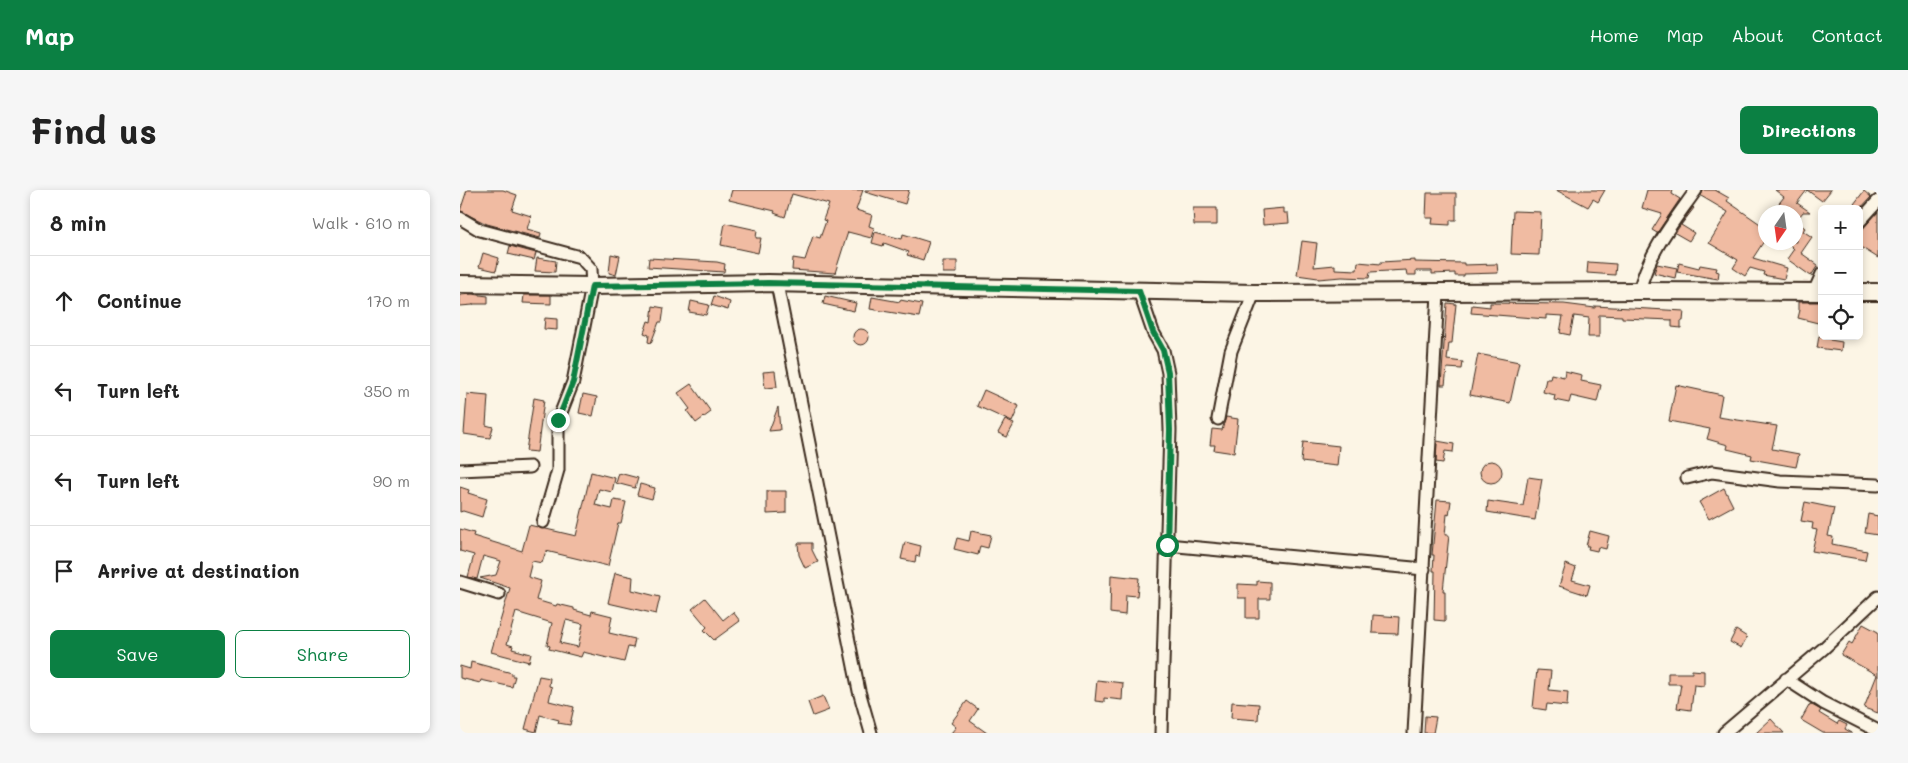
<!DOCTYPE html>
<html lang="en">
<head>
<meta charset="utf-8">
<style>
  :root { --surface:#fff; --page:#f6f6f6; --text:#222; --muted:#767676; --line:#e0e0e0; --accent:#0b8043 }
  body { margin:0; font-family:Mali,sans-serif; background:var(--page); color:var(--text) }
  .controls { position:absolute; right:15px; top:15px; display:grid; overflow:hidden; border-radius:8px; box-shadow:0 2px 8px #0003 }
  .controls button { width:45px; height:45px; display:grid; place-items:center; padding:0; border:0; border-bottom:1px solid var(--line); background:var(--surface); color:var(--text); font:25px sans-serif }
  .compass { position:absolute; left:1298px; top:15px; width:45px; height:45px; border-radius:50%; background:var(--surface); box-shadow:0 2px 8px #0003; rotate:193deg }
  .stop { position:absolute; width:15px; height:15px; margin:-11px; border:4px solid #0b8043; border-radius:50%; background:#fff }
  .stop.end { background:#0b8043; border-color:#fff; box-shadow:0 1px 5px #0008 }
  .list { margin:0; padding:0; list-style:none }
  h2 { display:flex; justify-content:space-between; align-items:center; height:65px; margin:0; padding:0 20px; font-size:21px }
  h2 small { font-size:16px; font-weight:400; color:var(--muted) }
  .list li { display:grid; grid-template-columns:32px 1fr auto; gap:15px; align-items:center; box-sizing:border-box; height:90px; padding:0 20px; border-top:1px solid var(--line) }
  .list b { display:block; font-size:19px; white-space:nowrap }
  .list em { font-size:16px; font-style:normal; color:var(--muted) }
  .actions { display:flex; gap:10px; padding:15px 20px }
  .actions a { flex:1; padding:11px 0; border:1px solid var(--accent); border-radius:8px; text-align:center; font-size:18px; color:var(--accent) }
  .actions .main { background:var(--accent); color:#fff }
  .icon { flex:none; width:28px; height:28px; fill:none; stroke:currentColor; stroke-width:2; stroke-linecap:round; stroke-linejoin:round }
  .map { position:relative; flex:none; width:1418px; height:543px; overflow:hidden; border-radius:8px }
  header { display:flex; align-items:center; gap:30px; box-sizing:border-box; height:70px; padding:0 25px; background:var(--accent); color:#fff }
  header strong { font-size:24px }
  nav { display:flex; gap:28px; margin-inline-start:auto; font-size:18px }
  .intro { display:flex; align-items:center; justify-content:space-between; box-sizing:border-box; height:120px; padding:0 30px }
  h1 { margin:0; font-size:35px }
  .button { padding:12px 22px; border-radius:8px; background:var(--accent); color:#fff; font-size:18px; font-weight:700 }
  main { display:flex; gap:30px; padding:0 30px }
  aside { flex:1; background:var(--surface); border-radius:8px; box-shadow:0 2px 8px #0003 }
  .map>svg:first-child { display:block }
  .building { fill:#f0bba2; stroke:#3b2a1e; fill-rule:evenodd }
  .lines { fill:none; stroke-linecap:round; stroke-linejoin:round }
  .street-casing { stroke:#3b2a1e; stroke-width:15 }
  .secondary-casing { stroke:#3b2a1e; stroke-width:20 }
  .street { stroke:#fcf5e5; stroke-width:11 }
  .secondary { stroke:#fcf5e5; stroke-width:16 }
  .route { stroke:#0b8043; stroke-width:6 }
</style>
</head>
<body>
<header>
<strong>Map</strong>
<nav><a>Home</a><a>Map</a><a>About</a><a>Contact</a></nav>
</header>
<div class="intro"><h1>Find us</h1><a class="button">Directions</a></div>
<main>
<aside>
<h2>8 min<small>Walk · 610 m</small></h2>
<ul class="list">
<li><svg class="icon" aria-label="ahead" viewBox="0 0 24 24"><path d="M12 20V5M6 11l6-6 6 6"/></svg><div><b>Continue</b></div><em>170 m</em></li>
<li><svg class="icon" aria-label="left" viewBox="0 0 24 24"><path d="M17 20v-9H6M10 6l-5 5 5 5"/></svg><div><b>Turn left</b></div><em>350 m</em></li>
<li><svg class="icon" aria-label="left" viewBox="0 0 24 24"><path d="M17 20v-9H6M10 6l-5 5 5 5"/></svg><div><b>Turn left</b></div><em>90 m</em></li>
<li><svg class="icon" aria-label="arrive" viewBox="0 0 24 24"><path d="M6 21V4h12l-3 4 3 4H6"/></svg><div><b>Arrive at destination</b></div></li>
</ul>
<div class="actions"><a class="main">Save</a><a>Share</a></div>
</aside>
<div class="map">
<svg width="1418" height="543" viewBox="0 0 1418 543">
  <rect width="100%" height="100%" fill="#fcf5e5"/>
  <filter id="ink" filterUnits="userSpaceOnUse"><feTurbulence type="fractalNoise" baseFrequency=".02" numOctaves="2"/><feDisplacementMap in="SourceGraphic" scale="10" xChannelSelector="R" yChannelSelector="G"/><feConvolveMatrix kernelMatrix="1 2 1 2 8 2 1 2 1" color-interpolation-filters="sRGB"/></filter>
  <g filter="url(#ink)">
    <path class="building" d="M7 0H43L57 5 52 20 71 26 67 39 81 43 80 48 27 34 0 21Z
      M272 0H403L396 20 412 25 409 36 414 38 411 48 388 42 375 83 332 80 333 68 345 70 353 46 360 48 366 31 363 30 369 14 332 4 325 27 314 23 315 21 269 10Z
      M405 0H449L445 14 405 2Z
      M1096 0H1145L1138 12 1133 9 1128 17Z
      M1187 0H1213L1212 4 1220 9 1197 43 1192 40 1202 24 1182 18Z
      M1243 0H1255L1269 8 1267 11 1306 38V48L1293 68 1327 78 1324 89 1303 85 1304 82 1290 78 1285 86 1273 78 1278 70 1249 53 1268 22 1241 6Z
      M1315 0H1371L1362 11 1347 0 1337 13 1350 22H1343L1336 31 1345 38 1343 41 1352 47 1341 63 1358 75 1351 86 1327 69 1334 59 1327 52H1336V22H1312L1324 7Z
      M1404 1 1411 7 1400 19 1394 14Z
      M967 3H996V30H990V35L972 34 973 28H966Z
      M1233 17 1234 18 1221 35 1234 43 1229 51 1215 43Z
      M733 18H757V35H734Z
      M824 18V23H828L829 33 803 35 802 20Z
      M1053 21 1081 22 1079 65 1051 64Z
      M1418 22V68L1399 56V43Z
      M265 33 297 40 296 48H301L298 63 261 55Z
      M415 42 442 49 443 44 469 52 463 70 447 65 449 62 424 53 423 56 412 53Z
      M842 51 857 53 854 77 875 75V79L897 80 898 72 921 74V72L955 70V72L1004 73V75L1037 74 1038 83 1004 84V86H995V83L972 84V81H956V85H947L946 80 910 82 909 88 882 87 858 89V88L837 85Z
      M50 56 76 63 74 70 48 64Z
      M23 63 39 68 36 81 19 77Z
      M151 64 160 66 156 85 149 83Z
      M77 68 96 71 95 82 75 81Z
      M189 68 257 72 265 74 264 82 188 77Z
      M483 71H497V83H483Z
      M1128 72 1156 74 1155 85 1127 83Z
      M1219 73 1239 78 1240 75 1257 78 1256 81 1259 82 1258 89 1217 82Z
      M1197 74 1217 78 1215 88 1194 83Z
      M12 104 28 106V114H13V115L0 116V105Z
      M64 105H91V114L63 113Z
      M254 106 270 112 268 120 251 115Z
      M365 106 396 113 394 121 363 114Z
      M412 107 440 112V110L462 114 459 127 410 119Z
      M231 111 249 115 246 125 229 122Z
      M1338 112H1362V134L1338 128 1340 120H1338Z
      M987 113 996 114 992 153H989L987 170 1003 172 1002 179 987 178 985 195H981Z
      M1030 113 1104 114 1135 118V116L1224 121 1223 131H1221V138L1212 137V130L1162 128V126L1139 125V147H1128L1129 128 1114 126 1110 145 1100 143 1103 126 1086 125V129L1011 123 1012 115 1030 117Z
      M193 116 204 118 202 132H199L191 153 188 152 189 145 184 143 188 131 191 132Z
      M85 128 97 129V140L84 139Z
      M393 147a8 8 0 1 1 16 0a8 8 0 1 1-16 0Z
      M1359 146H1371L1370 150 1382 152 1381 161 1357 158Z
      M1018 164 1059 172 1050 213 1010 205Z
      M315 181 317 197 305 198 303 182Z
      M1105 181 1122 185 1121 191 1141 195 1137 212 1111 206 1109 213 1094 210 1095 205 1083 202 1086 189H1090L1091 184 1104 187Z
      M231 194 251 222 236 233 227 221 230 219 218 203Z
      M1216 195 1262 205 1258 227 1317 236 1312 259 1339 264 1336 277 1291 269 1292 265 1267 259 1268 255 1247 249 1250 239 1209 231Z
      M524 200 559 216 552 232 517 216Z
      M7 204 28 206 26 235 33 237 30 248 4 244Z
      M123 204 137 207 133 226 119 223Z
      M74 208 84 210 77 262 66 261Z
      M318 217 320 240 309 241Z
      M766 227 778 229 774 263 754 260 755 255H750L752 239 762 240Z
      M545 230 554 234 547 247 538 243Z
      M977 251 994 254 993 262 985 261 983 273 976 272Z
      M843 252 879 256 877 276 841 272Z
      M1020 282a11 11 0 1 1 22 0a11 11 0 1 1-22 0Z
      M131 282 155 288 152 302 139 299 135 315 152 319 154 310 166 312 161 333H158L148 376 86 361 82 373 72 371 68 387 81 391 76 410 96 416 97 414 114 418V420L131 425 132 421 152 426 149 443 175 449 173 458 168 457 164 472 123 462 121 467 89 459 90 456 87 455 92 433 56 422 47 454 53 456 52 459 71 464 69 472 31 462 50 398 20 388 36 385 41 371 23 366 17 389 8 387 14 365 0 361V339L14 343 13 346 62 361 69 335 116 346ZM106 430 123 434 118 457 100 453Z
      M159 283 178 288 175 298 156 293Z
      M1068 287 1082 289 1075 330 1027 322 1028 311 1063 316Z
      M180 294 195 298 192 309 177 305Z
      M0 297 9 300 8 303 27 309 22 327 3 321 0 322Z
      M1264 298 1273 316 1249 329 1239 312Z
      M307 301H326V323L307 324Z
      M977 310 991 311 989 325 987 324 985 345H989L983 401H985V431L974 430 975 381H973L974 365H972Z
      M1345 312 1374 318 1368 346 1373 347 1372 354 1407 361 1405 370 1352 361 1357 340 1352 339 1353 333 1341 331Z
      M1408 324 1418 326V345L1405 343Z
      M511 341 531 345 528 358 520 356 518 365 494 359 497 348 509 351Z
      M1130 341 1149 346 1146 359 1138 357 1137 361 1128 359 1129 356H1126Z
      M445 352 461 356 459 367 456 366 455 372 441 369Z
      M338 353H352V360L358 372 345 378 339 365Z
      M1106 374 1116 378 1112 390 1130 395 1127 405 1099 396Z
      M155 383 173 387 172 400 200 407 196 424 148 413Z
      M651 385 679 388 677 406 666 405 665 425 650 423Z
      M797 391 810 392V409H799V428H786V408H778V394L797 395Z
      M245 408 263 430 273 422 280 431 254 450 244 440 247 437 232 419Z
      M913 425 939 427 938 444 912 443Z
      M1403 434 1418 442V523L1404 518 1417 485 1381 465 1389 452 1392 454Z
      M1276 440 1287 447 1281 458 1270 452Z
      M11 472 52 483V486H55L52 497 21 490 20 493 0 488V476L10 479Z
      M1077 480 1091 481 1089 500 1108 502 1107 516 1087 514 1086 520 1073 518Z
      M1232 480 1244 481V496L1234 495 1231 520 1217 518 1221 494H1208V483H1232Z
      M79 486 90 488 89 496 92 497 89 511 114 517 110 535 98 533 99 530 80 525 76 542 65 539Z
      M637 490 663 493 662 510 644 508V512L635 511Z
      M363 506 369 520 353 526 348 512Z
      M507 511 518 519 510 531 527 543H491L496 537 491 533Z
      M772 512 799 514 798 530 771 528Z
      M1350 514 1361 520 1359 523 1377 534 1379 531 1387 535 1385 539 1392 543H1363L1341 530Z
      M965 526 976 527 973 543H964Z
      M1311 529 1324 543H1296Z"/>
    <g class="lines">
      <defs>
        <path id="street" d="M0 28 20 40 120 67 131 79 132 96 113 192 98 230V280L83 332
          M1399 32 1418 11
          M317 94 399 501 411 543
          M679 101 693 142 703 160 708 183 710 240 701 543
          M1179 101C1190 60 1212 34 1236 0
          M1354 102 1362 84
          M758 229 771 161 794 103
          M0 280 70 277
          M1227 288 1252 282 1320 291 1418 295
          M707 355 964 379
          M0 392 39 404
          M1326 489 1363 513 1418 541
          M954 543 978 103
          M1264 543 1364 458 1418 407"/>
        <path id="secondary" d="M0 94 132 96 308 93 794 103 1179 101 1362 102
          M1399 102H1418"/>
      </defs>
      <use href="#street" class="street-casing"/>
      <use href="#secondary" class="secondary-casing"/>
      <use href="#street" class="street"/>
      <use href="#secondary" class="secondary"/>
    </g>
  </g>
  <g class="lines" filter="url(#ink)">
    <path class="route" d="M98 230 113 192 132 96 308 93 679 101 693 142 703 160 708 182 710 240 707 355"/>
  </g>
</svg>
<div class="controls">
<button>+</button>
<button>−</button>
<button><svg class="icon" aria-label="locate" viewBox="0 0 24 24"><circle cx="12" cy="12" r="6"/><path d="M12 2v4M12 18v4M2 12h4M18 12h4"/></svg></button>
</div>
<svg class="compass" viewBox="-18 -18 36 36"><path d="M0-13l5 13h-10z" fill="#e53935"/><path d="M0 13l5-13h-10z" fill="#767676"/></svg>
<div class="stop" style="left:707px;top:355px"></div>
<div class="stop end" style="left:98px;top:230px"></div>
</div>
</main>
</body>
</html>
